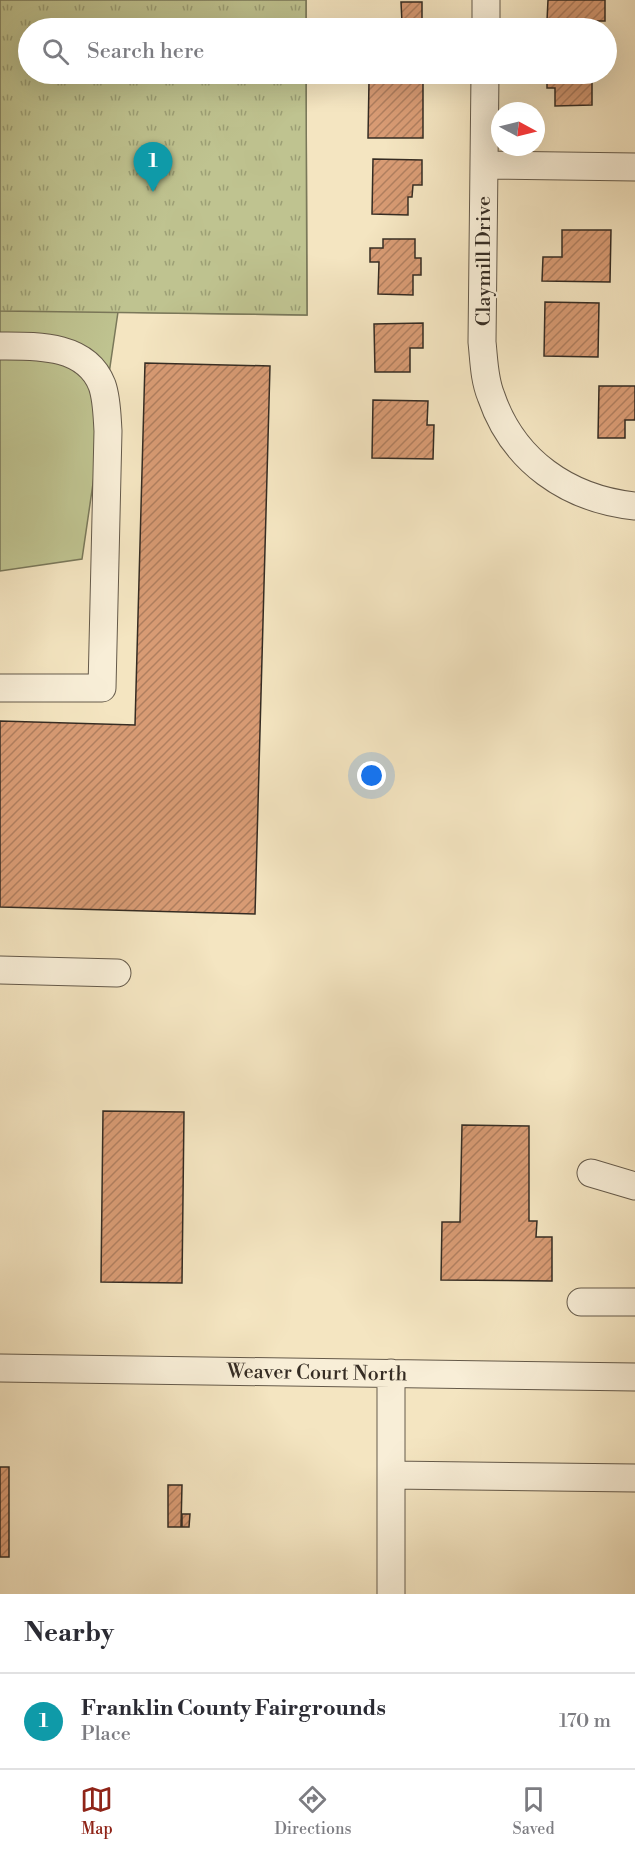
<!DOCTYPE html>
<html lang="en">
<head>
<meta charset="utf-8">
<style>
  :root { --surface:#fff; --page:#f2f2f3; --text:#2b2b33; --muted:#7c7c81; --line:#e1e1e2; --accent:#8f2418 }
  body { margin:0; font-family:"Libre Bodoni",serif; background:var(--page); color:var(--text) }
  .compass { position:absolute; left:491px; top:102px; width:54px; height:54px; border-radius:50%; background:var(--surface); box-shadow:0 6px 24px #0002; rotate:97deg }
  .you { position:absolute; left:372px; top:776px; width:21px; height:21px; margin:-15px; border:4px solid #fff; border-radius:50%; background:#1a73e8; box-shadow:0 0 0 9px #1a73e833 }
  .badge { display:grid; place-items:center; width:39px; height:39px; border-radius:50%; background:var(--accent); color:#fff; font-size:20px; font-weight:700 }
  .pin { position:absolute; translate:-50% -50px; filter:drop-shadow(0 2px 3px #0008) }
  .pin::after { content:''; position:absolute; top:32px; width:21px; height:18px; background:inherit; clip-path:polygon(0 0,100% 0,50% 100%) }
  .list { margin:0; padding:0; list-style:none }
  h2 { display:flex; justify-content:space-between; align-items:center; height:78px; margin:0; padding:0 24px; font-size:26px }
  h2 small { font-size:20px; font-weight:400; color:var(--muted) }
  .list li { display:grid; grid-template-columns:39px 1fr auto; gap:18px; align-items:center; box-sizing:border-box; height:96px; padding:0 24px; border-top:2px solid var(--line) }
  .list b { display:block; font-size:22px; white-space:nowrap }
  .list p { margin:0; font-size:20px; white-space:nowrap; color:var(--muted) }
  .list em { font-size:20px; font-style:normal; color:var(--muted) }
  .icon { flex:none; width:33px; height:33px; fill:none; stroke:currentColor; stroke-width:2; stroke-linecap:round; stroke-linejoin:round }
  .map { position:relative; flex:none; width:635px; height:1594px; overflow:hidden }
  .search { position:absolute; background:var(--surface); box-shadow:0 6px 24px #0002; left:18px; right:18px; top:18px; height:66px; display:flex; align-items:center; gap:15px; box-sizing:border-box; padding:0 21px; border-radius:33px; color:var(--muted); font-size:22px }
  .sheet { height:174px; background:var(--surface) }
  nav { display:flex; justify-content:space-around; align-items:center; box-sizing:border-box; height:84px; border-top:2px solid var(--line); background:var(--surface); font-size:16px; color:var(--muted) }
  nav a { display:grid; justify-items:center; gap:3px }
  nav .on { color:var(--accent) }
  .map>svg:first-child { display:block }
  .grass { fill:#bfc390; stroke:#7a785a; stroke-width:1.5 }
  .park { fill:url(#park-tufts); stroke:#7a785a; stroke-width:1.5 }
  .building { fill:url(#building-hatch); stroke:#352c23; stroke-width:1.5 }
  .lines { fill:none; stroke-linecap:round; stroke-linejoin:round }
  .minor-casing { stroke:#655a4a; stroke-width:29 }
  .minor { stroke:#f8eed7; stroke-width:27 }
  .labels { text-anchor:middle; stroke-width:4.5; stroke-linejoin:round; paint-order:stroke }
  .street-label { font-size:20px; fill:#352c23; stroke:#f8eed7 }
</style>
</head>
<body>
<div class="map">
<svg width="635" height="1594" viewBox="0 0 635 1594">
  <defs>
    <pattern id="park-tufts" width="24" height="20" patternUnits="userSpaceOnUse" patternTransform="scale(1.5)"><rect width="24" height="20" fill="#bfc390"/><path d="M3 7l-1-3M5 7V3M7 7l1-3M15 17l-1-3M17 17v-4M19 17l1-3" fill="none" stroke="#9c9f75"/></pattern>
    <pattern id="building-hatch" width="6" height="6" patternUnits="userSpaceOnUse" patternTransform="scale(1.5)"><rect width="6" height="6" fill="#d89b74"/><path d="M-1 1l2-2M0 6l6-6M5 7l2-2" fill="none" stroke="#b07f5f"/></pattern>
  </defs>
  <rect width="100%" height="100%" fill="#f4e5c1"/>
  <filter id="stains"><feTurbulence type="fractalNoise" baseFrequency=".00333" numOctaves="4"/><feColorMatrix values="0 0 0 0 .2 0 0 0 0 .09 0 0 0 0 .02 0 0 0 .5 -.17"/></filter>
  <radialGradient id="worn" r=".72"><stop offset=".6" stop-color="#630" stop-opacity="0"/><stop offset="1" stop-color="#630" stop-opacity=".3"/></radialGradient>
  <path class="grass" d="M0 0H306V28H28V74H306L307 315 118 312 82 559 0 571Z"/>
  <path class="park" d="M0 0H306V28H28V74H306L307 315 0 311Z"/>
  <path class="building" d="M548 0H605V21H547Z
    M401 2H422V28H387V23H402Z
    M547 74H592V105L555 106V88H547Z
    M369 81 423 82V138H368Z
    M373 159 422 160V185H413L412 197H408V215L372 214Z
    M562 230H611L610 282 542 281 543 257H562Z
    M383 239H415V258H421V275H413V295L378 294 379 262H370V248H383Z
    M545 302 599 303 598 357 544 356Z
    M423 323V348H410V372H375L374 324Z
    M145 363 270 366 255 914 0 907V721L135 725Z
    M599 386H635V420H625V438H598Z
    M373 400 428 401 427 425H434L433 459 372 458Z
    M103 1111 184 1112 182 1283 101 1282Z
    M462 1125 529 1126V1221H537L536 1237H552V1281L441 1280 442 1222H460Z
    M0 1467H9V1557H0Z
    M168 1485H182L181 1527H168Z
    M182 1514H190L189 1527H182Z"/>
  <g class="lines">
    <defs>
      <path id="minor" d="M486 28V0
        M485 74 482 342C484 360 484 379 491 396 513 461 568 499 635 506
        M484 165 635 167
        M0 346C36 346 86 344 102 385 107 399 107 416 108 431L102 688H0
        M0 970 117 973
        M591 1173 635 1186
        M581 1302H635
        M0 1368 635 1377
        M391 1475 635 1478
        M391 1594V1373"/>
    </defs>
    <use href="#minor" class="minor-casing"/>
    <use href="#minor" class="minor"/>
  </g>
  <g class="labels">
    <g class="street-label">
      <text transform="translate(483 261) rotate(-90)" y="7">Claymill Drive</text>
      <text transform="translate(317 1372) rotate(1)" y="7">Weaver Court North</text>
    </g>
  </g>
  <rect width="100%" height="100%" filter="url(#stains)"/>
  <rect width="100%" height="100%" fill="url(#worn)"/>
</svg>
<svg class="compass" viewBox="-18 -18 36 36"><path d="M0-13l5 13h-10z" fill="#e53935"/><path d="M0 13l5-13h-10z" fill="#7c7c81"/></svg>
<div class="you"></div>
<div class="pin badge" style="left:153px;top:192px;background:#0f9aa8">1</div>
<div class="search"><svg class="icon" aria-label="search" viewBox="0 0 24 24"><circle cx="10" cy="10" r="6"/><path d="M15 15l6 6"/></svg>Search here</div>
</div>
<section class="sheet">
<h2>Nearby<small></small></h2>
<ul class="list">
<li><span class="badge" style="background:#0f9aa8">1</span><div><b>Franklin County Fairgrounds</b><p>Place</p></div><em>170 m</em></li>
</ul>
</section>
<nav>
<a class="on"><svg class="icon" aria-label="map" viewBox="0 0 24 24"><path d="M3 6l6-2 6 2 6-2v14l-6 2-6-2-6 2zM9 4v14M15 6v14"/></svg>Map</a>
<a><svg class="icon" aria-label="directions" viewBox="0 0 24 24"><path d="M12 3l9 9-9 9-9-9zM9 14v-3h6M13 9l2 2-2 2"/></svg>Directions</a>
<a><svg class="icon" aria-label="saved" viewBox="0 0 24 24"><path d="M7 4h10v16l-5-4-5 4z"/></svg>Saved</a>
</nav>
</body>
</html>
